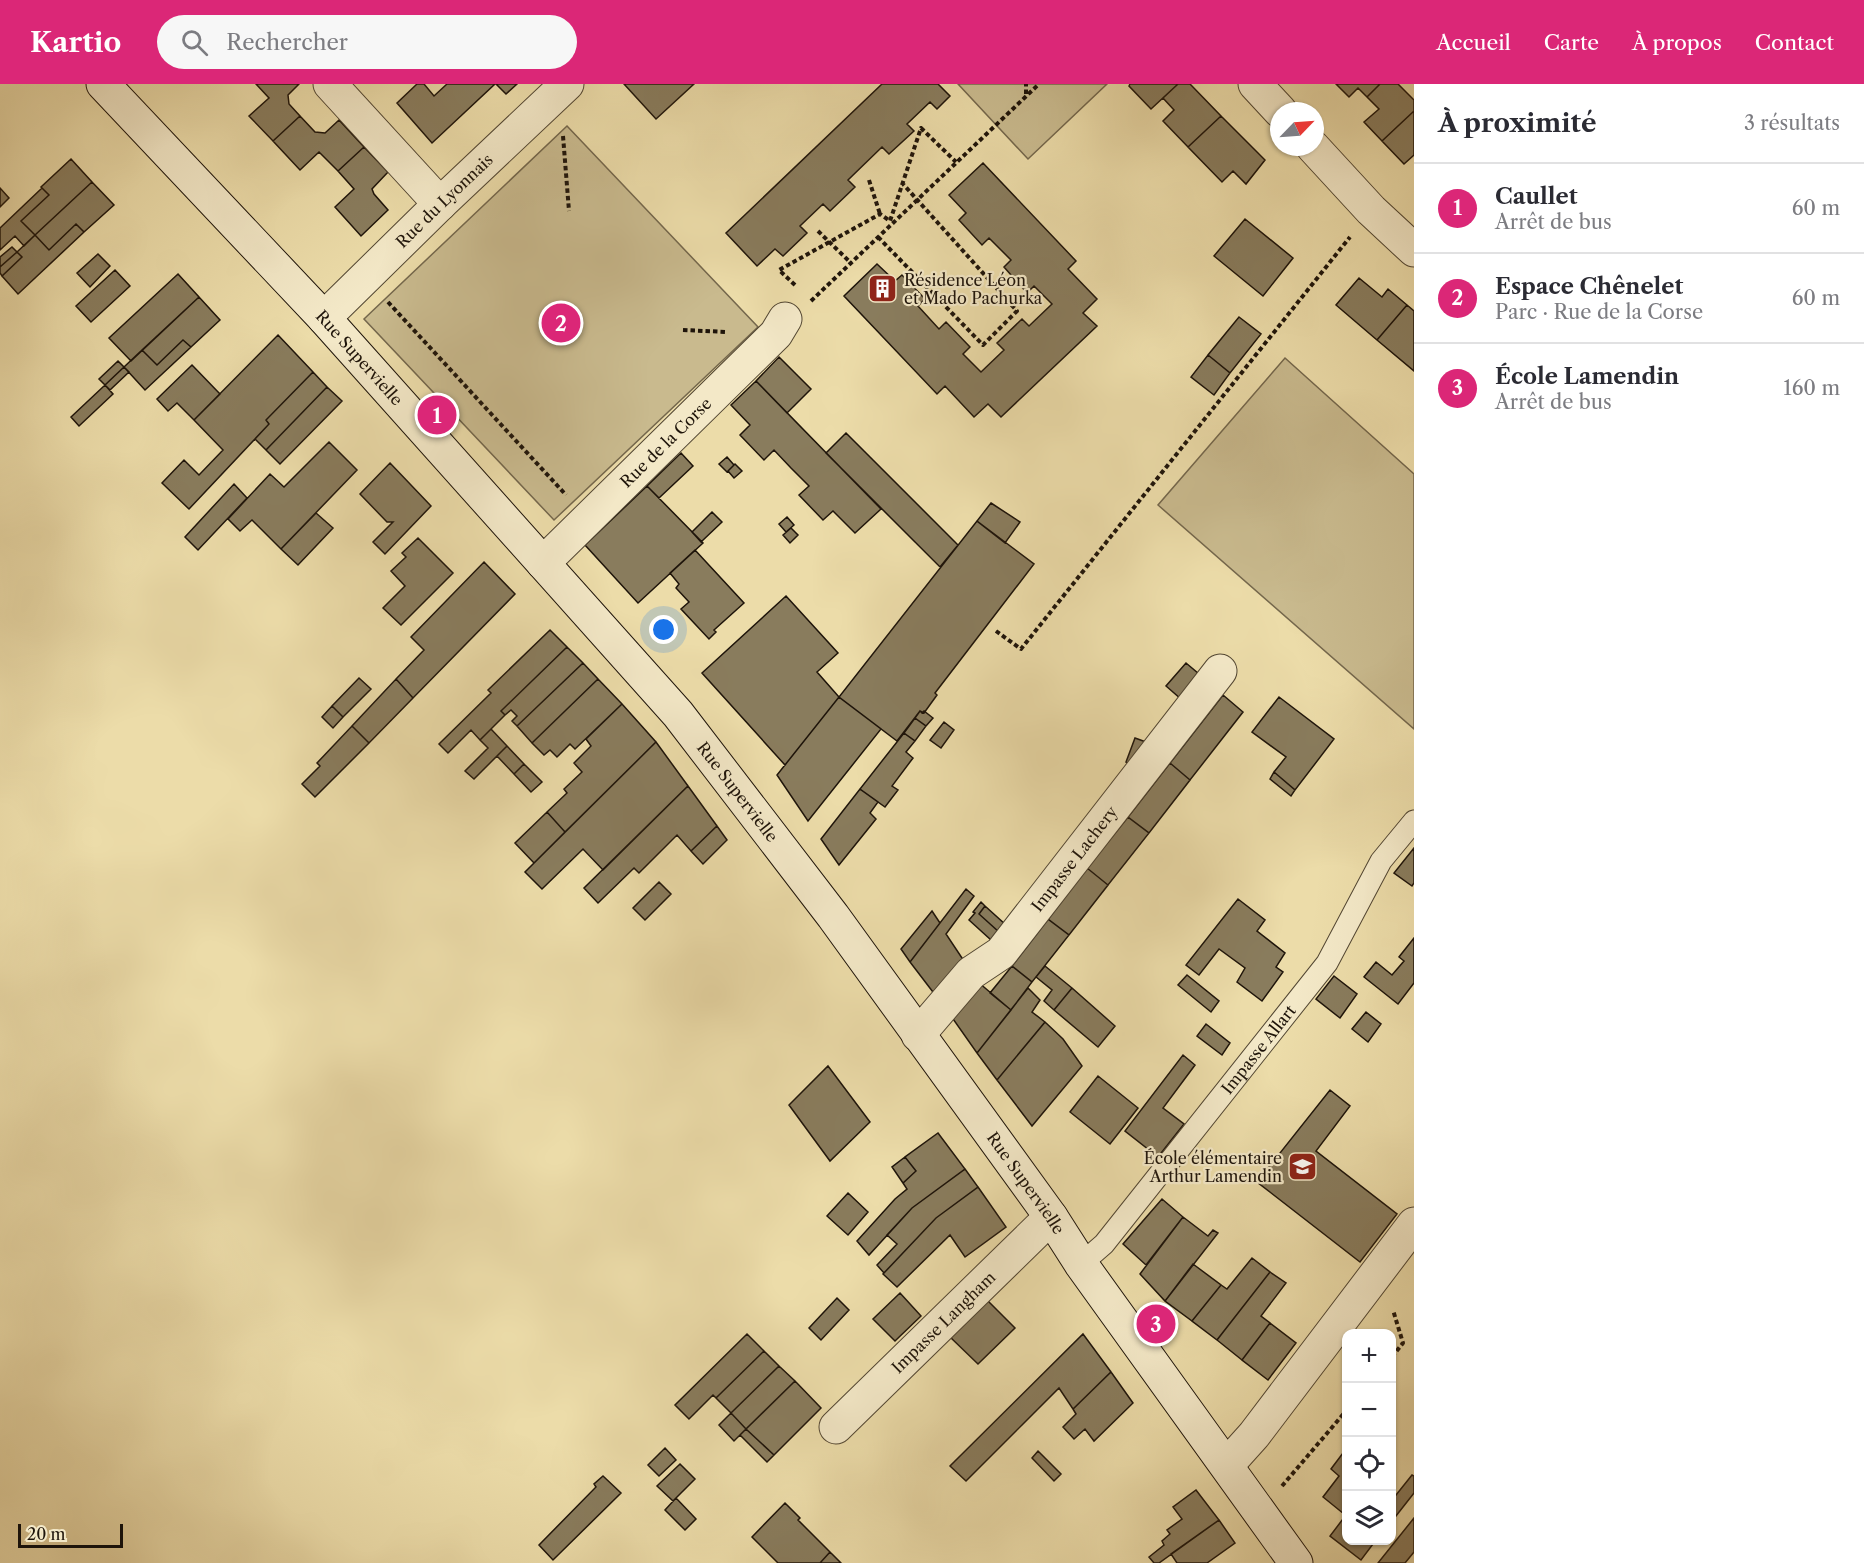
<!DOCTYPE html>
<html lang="fr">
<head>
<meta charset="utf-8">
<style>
  :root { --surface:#fff; --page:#f7f7f7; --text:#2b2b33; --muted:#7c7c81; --line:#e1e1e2; --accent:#db2777 }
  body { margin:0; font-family:"Libre Caslon Text",serif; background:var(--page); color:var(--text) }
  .controls { position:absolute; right:18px; bottom:18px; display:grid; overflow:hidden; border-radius:12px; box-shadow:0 2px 4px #0004 }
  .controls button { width:54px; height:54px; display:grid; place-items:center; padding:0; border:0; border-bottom:2px solid var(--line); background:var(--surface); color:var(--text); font:30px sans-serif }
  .compass { position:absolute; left:1270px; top:18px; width:54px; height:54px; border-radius:50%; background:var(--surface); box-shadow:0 2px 4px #0004; rotate:65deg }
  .scale { position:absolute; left:18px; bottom:15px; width:105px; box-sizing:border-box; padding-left:6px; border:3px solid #1e140a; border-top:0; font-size:16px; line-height:21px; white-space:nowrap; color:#1e140a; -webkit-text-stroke:4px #f3e8c7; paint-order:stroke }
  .you { position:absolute; left:664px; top:546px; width:21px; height:21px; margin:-15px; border:4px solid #fff; border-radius:50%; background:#1a73e8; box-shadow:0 0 0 9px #1a73e833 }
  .badge { display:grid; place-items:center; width:39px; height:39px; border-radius:50%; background:var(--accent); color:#fff; font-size:20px; font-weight:700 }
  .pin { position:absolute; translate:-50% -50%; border:3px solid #fff; box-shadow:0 2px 6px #0006 }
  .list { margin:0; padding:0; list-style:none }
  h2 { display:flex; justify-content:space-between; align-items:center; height:78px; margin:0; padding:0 24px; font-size:26px }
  h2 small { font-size:20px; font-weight:400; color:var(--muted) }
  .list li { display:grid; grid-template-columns:39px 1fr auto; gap:18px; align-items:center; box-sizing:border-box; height:90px; padding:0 24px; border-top:2px solid var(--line) }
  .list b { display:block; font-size:22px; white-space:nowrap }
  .list p { margin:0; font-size:20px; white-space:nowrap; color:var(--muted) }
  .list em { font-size:20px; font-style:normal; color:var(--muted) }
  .icon { flex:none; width:33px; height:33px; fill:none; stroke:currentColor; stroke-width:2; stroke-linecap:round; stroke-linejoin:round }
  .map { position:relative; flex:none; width:1414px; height:1479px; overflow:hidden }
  header { display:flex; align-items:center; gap:36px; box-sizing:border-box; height:84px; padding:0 30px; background:var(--accent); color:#fff }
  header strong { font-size:28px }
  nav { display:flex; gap:33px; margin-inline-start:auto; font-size:21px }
  .search { width:420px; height:54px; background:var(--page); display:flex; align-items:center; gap:15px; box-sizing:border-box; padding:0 21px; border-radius:33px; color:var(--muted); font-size:22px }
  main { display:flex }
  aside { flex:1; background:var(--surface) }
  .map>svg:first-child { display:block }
  .green { fill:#c9ba8e; stroke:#74674c; stroke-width:1.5 }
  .building { fill:#897c5d; stroke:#1e140a; stroke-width:1.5 }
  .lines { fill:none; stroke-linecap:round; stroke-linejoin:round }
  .service-casing { stroke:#524632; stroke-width:23 }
  .minor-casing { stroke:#524632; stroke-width:35 }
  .secondary-casing { stroke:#1e140a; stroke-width:35 }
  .path { stroke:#1e140a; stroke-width:4; stroke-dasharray:4.5 3; stroke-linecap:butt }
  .service { stroke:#f3e8c7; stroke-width:21 }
  .minor { stroke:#f3e8c7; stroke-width:33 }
  .secondary { stroke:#f3e8c7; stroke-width:33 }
  .labels { text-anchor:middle; stroke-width:4.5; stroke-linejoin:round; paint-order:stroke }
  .street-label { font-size:16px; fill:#1e140a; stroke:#f3e8c7 }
  .poi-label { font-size:16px; fill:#1e140a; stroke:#f3e8c7; text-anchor:start }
</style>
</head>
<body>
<header>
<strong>Kartio</strong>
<div class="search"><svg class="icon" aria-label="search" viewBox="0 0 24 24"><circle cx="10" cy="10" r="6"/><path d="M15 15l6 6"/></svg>Rechercher</div>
<nav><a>Accueil</a><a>Carte</a><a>À propos</a><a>Contact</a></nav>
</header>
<main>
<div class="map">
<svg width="1414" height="1479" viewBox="0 0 1414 1479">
  <rect width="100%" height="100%" fill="#ecdca9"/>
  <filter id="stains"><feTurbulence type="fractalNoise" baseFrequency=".00333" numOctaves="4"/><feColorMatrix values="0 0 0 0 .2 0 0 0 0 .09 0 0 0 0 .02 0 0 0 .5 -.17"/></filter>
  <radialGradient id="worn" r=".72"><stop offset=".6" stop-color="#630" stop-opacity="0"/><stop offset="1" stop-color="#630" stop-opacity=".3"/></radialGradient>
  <path class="green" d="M958 0H1107L1028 75Z
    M567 42 758 243 554 436 364 235Z
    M1285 274 1414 390V645L1158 421Z"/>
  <path class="building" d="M256 0H299L288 11 289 20 300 32 273 57 249 32 269 14Z
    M417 0H424L434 12 447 0H495L432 59 397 19Z
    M496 0H517L506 10Z
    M624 0H694L656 35Z
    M882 0H938L950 12 937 25 930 18 907 40 914 47 889 70 882 63 848 96 855 103 830 127 823 120 800 142 807 149 783 172 775 165 757 182 726 149Z
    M1130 0H1178L1151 25 1129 2Z
    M1178 0H1190L1221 32 1188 63 1163 37 1174 26 1163 14Z
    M1336 0H1380L1367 13 1358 4 1349 13Z
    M1380 0H1398L1414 16V27L1382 57 1364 38 1379 25 1367 13Z
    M1414 27V71L1404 80 1382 57Z
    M300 32 315 48 325 49 339 36 364 63 338 87 319 68 300 86 273 57Z
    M1221 32 1265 76 1246 100 1233 87 1222 98 1188 63Z
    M364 63 388 88 372 105 374 110 388 126 361 152 335 123 354 105 338 87Z
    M71 75 92 98 35 151 21 137 49 111 41 103Z
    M983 79 1076 177 1068 185 1097 215 1083 229 1097 242 1001 333 988 320 974 333 945 302 937 310 844 212 877 180 895 197 902 191 925 215 918 222 939 245 946 238 970 263 963 270 981 288 1004 266 997 259 1022 235 1029 242 1052 220 1034 202 1027 209 1004 183 1011 176 989 154 982 161 959 136 966 129 949 111Z
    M92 98 114 121 84 148 76 140 49 166 35 151Z
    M0 104 9 114 0 123Z
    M42 104 49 111 21 137 35 151 24 162 15 152 0 166V144Z
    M1245 135 1293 174 1263 212 1214 172Z
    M76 140 84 148 18 210 2 192 22 173 17 168 35 151 49 166Z
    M12 163 17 168 0 183V173Z
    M17 168 22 173 2 192 0 189V183Z
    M98 170 110 182 90 203 77 189Z
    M115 186 130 202 91 238 76 222Z
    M178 190 199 213 131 277 109 254Z
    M1359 194 1382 213 1388 205 1407 221 1377 256 1336 221Z
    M199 213 220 236 191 263 183 256 157 281 142 266Z
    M1407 221 1414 227V287L1377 256Z
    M1239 233 1261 250 1230 289 1208 271Z
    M278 251 313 288 266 336 269 340 189 425 162 399 184 376 199 391 223 366 194 336Z
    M183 256 191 263 145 306 124 283 142 266 157 281Z
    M1208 271 1230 289 1214 311 1191 293Z
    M779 273 811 305 787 329 756 297Z
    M118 277 124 283 105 301 99 295Z
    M192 281 220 310 194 336 177 319 168 327 157 315Z
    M124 283 129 288 110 306 105 301Z
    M313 288 327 303 266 366 255 355 269 340 266 336Z
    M756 297 881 425 855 449 833 427 823 436 799 411 809 402 791 384 774 366 764 376 740 351 750 341 731 321Z
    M105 301 113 310 79 342 71 333Z
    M327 303 342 317 280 380 266 366Z
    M846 349 958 461 940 483 826 369Z
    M329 358 357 386 281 465 252 436 240 447 228 435 270 390 284 403Z
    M681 369 693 382 659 414 647 402Z
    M727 373 734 381 727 388 719 380Z
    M390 379 431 422 385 470 373 458 393 438H387L360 410Z
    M735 380 742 387 734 394 728 387Z
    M234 400 247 414 198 466 185 453Z
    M647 402 703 459 638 519 585 461Z
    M991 419 1020 438 1005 459 977 437Z
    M712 428 722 438 701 458 692 448Z
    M316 429 333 444 298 481 281 465Z
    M787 433 794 441 786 448 779 440Z
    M977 437 1034 480 935 609 937 611 924 629 920 627 897 657 839 613Z
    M791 444 798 451 790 459 783 451Z
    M418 454 453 489 401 541 383 524 405 502 391 487 406 473 402 469Z
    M695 466 744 519 714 546 716 548 709 555 681 525 689 518 676 504 679 500 670 489Z
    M484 478 515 510 413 614 396 595 424 566 411 553Z
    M786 512 838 569 817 588 839 613 785 681 702 589Z
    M550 546 567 563 501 627 505 631 480 656 471 646 448 669 439 660 491 609 488 606Z
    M567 563 583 579 517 642 512 637 517 632 511 626 505 631 501 627Z
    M583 579 598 595 532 659 517 642Z
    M1186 579 1205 595 1181 615 1166 602Z
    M359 594 371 605 343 633 332 622Z
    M396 595 413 614 369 659 352 642Z
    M598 595 622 620 575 665 570 660 557 673 550 666 544 671 532 659Z
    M1223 611 1243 628 1190 696 1170 679Z
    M839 613 881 645 808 737 777 691Z
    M1279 613 1334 655 1295 706 1274 688 1286 673 1252 648Z
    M622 620 656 658 565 748 547 728 567 709 564 705 582 688 574 679 591 662 586 655Z
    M332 622 343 633 333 644 322 633Z
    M920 627 922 629 924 627 933 634 926 642 915 634Z
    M915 634 926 642 915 657 904 649Z
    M944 638 954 646 941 664 930 656Z
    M352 642 369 659 315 713 302 700 320 682 317 679Z
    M491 645 507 662 474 695 465 687 488 664 480 656Z
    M904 649 915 657 906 668 913 674 892 702 898 706 885 723 860 705Z
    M1135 654 1146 658 1137 682 1126 678Z
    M656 658 688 702 603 786 583 765 542 805 525 788Z
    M507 662 524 680 514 690 497 672Z
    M1170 679 1190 696 1149 749 1128 733Z
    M524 680 542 698 531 708 514 690Z
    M1274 688 1295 706 1291 712 1270 695Z
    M688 702 717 742 691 767 677 751 639 789 634 784 598 819 584 804Z
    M860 705 878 718 870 729 876 735 839 781 821 755Z
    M547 728 565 748 534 779 515 759Z
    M1128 733 1149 749 1108 801 1087 784Z
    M717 742 727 756 703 780 691 767Z
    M1414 764V799L1412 802 1394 789Z
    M1087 784 1108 801 1069 851 1048 835Z
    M659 798 671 810 645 836 633 824Z
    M966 805 974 812 946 850 964 877 936 912 910 878Z
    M1238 815 1265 836 1257 847 1285 869 1276 883 1283 888 1262 917 1237 898 1245 884 1219 865 1199 891 1186 881Z
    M981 818 985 822 979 830 999 848 991 856 969 836 975 829 973 828Z
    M985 822 1006 841 999 848 979 830Z
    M932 827 940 839 910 878 901 865Z
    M1048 835 1069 851 1032 898 1012 882Z
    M1414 854V899L1398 920 1364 893 1376 878 1392 891 1404 877 1399 873Z
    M1012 882 1032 898 1011 926 990 909Z
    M1045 882 1072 904 1054 926 1044 917 1052 906 1036 893Z
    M1187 891 1219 917 1211 928 1178 901Z
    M1334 892 1357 910 1340 934 1316 915Z
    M978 898 1011 926 977 969 951 932Z
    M1028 904 1040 916 1032 928 1045 938 997 996 977 969Z
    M1072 904 1115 942 1098 963 1054 926Z
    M1366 928 1381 940 1368 958 1352 945Z
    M1045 938 1063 955 1082 982 1032 1042 997 996Z
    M1206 940 1230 959 1222 971 1197 952Z
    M1183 971 1195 981 1163 1024 1184 1040 1158 1073 1125 1047Z
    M828 982 870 1038 830 1077 789 1021Z
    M1098 992 1138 1024 1110 1060 1070 1028Z
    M1330 1006 1350 1022 1316 1067 1397 1130 1360 1178 1257 1098Z
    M938 1049 965 1085 912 1124 869 1171 857 1157 895 1115 907 1105 903 1099 916 1087 905 1073Z
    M905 1073 916 1087 903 1099 892 1083Z
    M965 1085 978 1103 936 1134 884 1189 877 1181 897 1160 887 1151 912 1124Z
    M978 1103 1006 1143 965 1173 950 1151 897 1203 883 1190 936 1134Z
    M848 1109 868 1128 848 1151 827 1132Z
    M1162 1115 1183 1133 1146 1181 1123 1160Z
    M1183 1133 1208 1152 1213 1146 1218 1149 1165 1217 1140 1190Z
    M1252 1174 1270 1188 1217 1256 1192 1237 1221 1201 1227 1205Z
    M1193 1180 1221 1201 1192 1237 1165 1217Z
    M1270 1188 1286 1199 1261 1232 1270 1239 1242 1276 1217 1256Z
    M900 1209 921 1232 895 1257 873 1235Z
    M837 1214 849 1226 821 1256 809 1244Z
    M986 1215 1015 1244 978 1280 949 1252Z
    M1270 1239 1296 1259 1268 1296 1242 1276Z
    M747 1250 764 1267 716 1314 713 1311 689 1335 675 1321Z
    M1083 1250 1111 1288 1073 1325 1059 1304 966 1397 950 1382Z
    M764 1267 779 1282 731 1329 716 1314Z
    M779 1282 795 1297 746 1345 731 1329Z
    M1111 1288 1133 1319 1094 1357 1085 1345 1074 1355 1063 1343 1076 1330 1073 1325Z
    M795 1297 821 1324 774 1371 746 1345Z
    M731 1329 746 1345 734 1357 719 1341Z
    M746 1345 774 1371 767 1378 740 1351Z
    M665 1364 676 1376 659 1392 648 1381Z
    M1346 1365V1427L1344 1430 1323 1413 1339 1392 1331 1385Z
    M1038 1367 1061 1390 1054 1397 1032 1374Z
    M680 1380 695 1395 673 1417 657 1402Z
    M1412 1391 1414 1392V1409L1392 1437V1416Z
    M603 1392 621 1409 553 1476 539 1461 596 1403 594 1400Z
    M1196 1406 1219 1436 1159 1479H1154L1149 1473 1164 1461 1162 1457 1170 1450 1167 1446 1182 1435 1173 1423Z
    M676 1414 696 1435 685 1446 665 1426Z
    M785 1419 800 1434 798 1436 830 1468 820 1479H778L752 1453Z
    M1346 1431V1456H1376L1361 1476 1330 1452Z
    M1414 1434V1468L1405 1479H1378Z
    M1219 1436 1235 1459 1207 1479H1177L1171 1470Z
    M830 1468 841 1479H820Z"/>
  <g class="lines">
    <defs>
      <g id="service">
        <path id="s1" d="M1081 1180 1104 1160 1327 879 1381 777 1414 737"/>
      </g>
      <g id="minor">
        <path d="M330 0 440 120"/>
        <path d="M1255 0 1280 27"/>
        <path d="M1313 63 1371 126 1414 166"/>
        <path id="s2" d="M324 234 440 120 567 0"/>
        <path id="s3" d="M543 479 776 250 785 235"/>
        <path id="s4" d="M918 951 971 889 1001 869 1220 587"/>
        <path id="s5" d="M836 1343 1051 1133"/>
        <path d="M1227 1381 1254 1351 1414 1140"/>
      </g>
      <g id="secondary">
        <path id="s6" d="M103 0 324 234 678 630 833 832 1051 1133 1081 1180 1296 1479"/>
      </g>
    </defs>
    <use href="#service" class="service-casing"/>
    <use href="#minor" class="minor-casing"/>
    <use href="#secondary" class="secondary-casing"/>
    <path class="path" d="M1026 10V0
      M563 52 569 127
      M869 96 880 130
      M818 147 851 179
      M878 153 983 261 1017 227 903 100
      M795 201 779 186 880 130 890 137 921 44 956 78
      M811 217 1039 0
      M388 218 566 411
      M683 246 727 248
      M996 547 1021 565 1350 153
      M1392 1273 1403 1259 1393 1226
      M1282 1402 1346 1327"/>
    <use href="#service" class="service"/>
    <use href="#minor" class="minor"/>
    <use href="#secondary" class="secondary"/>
  </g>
  <defs>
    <symbol id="building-square" viewBox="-11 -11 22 22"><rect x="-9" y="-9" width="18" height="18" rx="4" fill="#8f2418" stroke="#f3e8c7"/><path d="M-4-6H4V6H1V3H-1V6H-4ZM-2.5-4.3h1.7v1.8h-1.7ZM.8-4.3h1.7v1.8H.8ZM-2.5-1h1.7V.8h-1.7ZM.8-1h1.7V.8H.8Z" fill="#fff"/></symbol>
    <symbol id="school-square" viewBox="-11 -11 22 22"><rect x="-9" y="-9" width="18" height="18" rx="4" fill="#8f2418" stroke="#f3e8c7"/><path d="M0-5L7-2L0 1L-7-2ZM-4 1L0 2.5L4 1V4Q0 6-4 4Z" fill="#fff"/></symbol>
  </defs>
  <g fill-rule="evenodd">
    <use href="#building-square" x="866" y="188" width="33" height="33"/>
    <use href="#school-square" x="1286" y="1066" width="33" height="33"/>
  </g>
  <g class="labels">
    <g class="street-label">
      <text dy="6" stroke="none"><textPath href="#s2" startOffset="168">Rue du Lyonnais</textPath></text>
      <text dy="6" stroke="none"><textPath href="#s6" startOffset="375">Rue Supervielle</textPath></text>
      <text dy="6" stroke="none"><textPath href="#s3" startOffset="172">Rue de la Corse</textPath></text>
      <text dy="6" stroke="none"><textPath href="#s6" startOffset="951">Rue Supervielle</textPath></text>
      <text dy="6" stroke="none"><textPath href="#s4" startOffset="237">Impasse Lachery</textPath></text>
      <text dy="6" stroke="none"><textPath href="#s1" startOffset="279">Impasse Allart</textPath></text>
      <text dy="6" stroke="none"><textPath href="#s6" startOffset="1437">Rue Supervielle</textPath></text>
      <text dy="6" stroke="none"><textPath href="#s5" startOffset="150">Impasse Langham</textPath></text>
    </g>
    <g class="poi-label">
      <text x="904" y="202">Résidence Léon<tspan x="904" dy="18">et Mado Pachurka</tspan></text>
      <text x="1282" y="1080" text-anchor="end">École élémentaire<tspan x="1282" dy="18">Arthur Lamendin</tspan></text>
    </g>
  </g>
  <rect width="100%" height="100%" filter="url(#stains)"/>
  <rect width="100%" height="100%" fill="url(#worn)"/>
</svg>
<div class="controls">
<button>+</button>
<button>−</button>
<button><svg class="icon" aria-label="locate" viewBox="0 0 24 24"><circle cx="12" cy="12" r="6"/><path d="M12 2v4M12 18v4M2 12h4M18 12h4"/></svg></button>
<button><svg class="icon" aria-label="layers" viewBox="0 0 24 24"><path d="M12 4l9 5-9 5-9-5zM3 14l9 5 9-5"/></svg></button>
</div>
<svg class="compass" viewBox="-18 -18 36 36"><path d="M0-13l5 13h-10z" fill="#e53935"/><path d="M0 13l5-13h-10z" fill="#7c7c81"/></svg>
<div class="scale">20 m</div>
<div class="you"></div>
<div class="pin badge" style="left:437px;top:331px">1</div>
<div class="pin badge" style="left:561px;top:239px">2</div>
<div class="pin badge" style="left:1156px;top:1240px">3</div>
</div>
<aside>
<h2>À proximité<small>3 résultats</small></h2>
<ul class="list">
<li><span class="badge">1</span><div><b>Caullet</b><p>Arrêt de bus</p></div><em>60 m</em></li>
<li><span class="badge">2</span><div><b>Espace Chênelet</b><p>Parc · Rue de la Corse</p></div><em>60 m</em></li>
<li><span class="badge">3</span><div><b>École Lamendin</b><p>Arrêt de bus</p></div><em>160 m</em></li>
</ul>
</aside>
</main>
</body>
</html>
